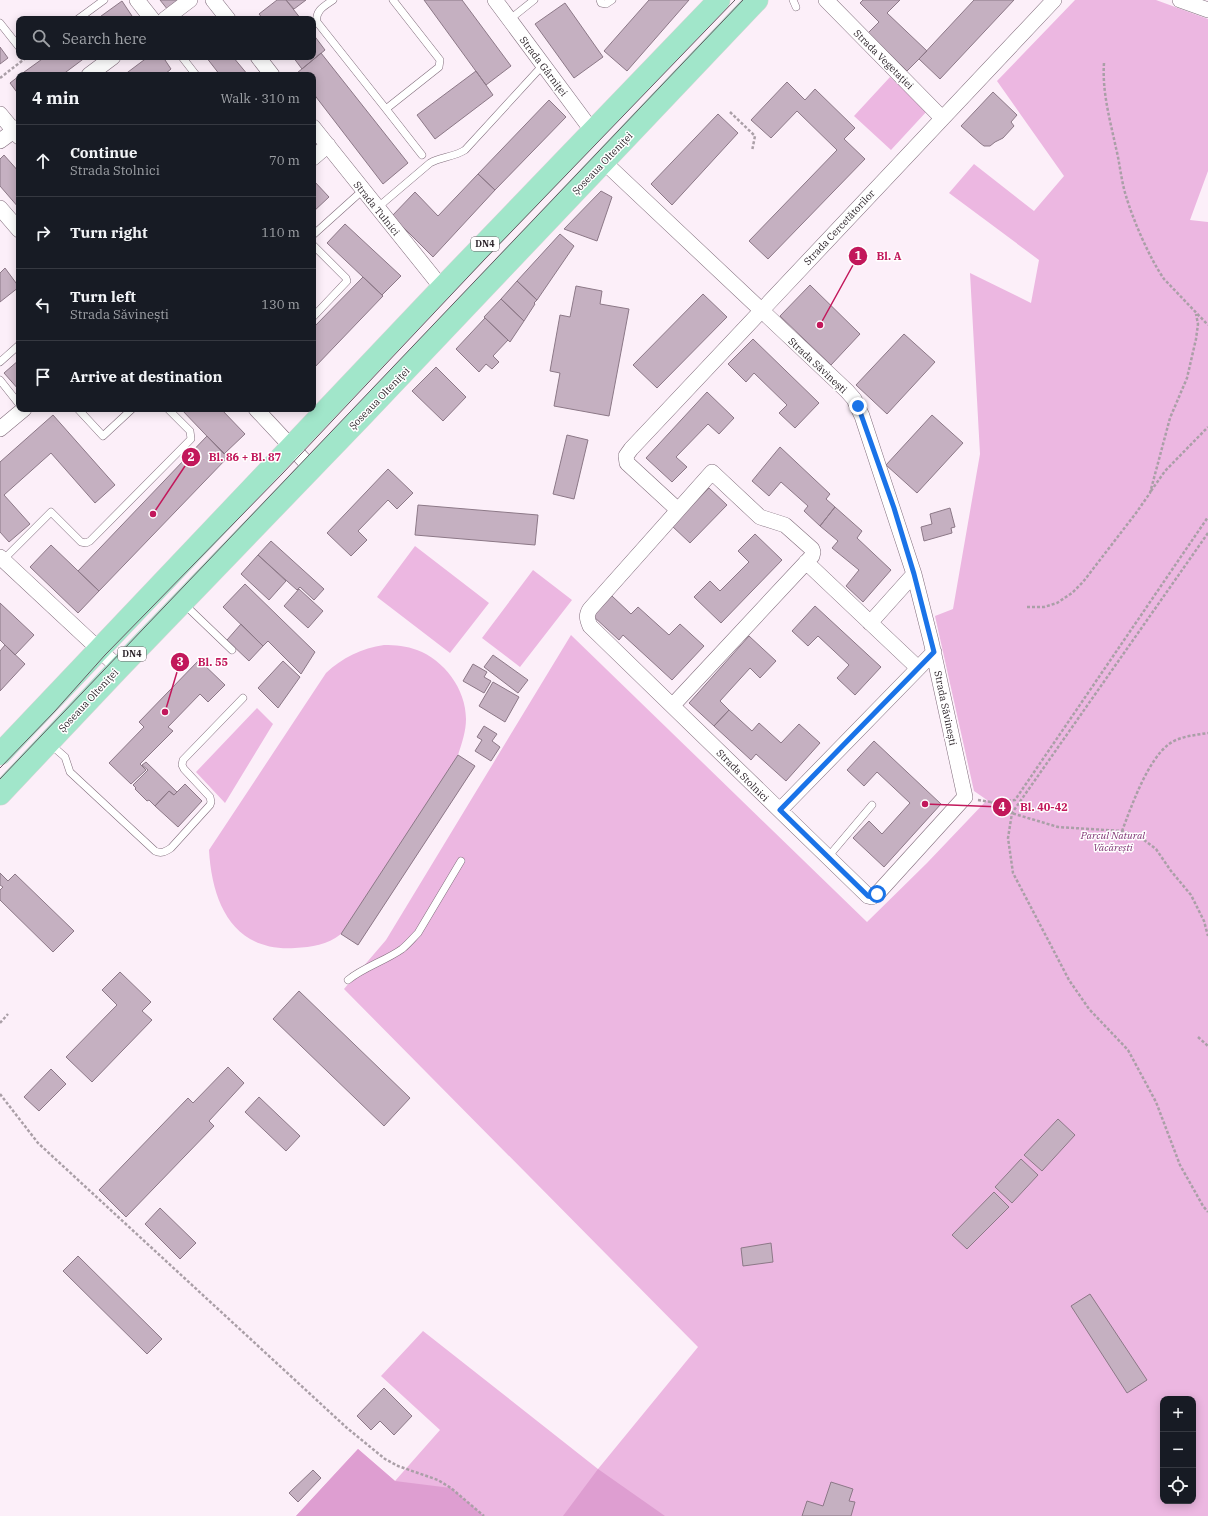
<!DOCTYPE html>
<html lang="en">
<head>
<meta charset="utf-8">
<style>
  :root { --surface:#171b24; --page:#242831; --text:#f1f3f6; --muted:#9ea1a6; --line:#363941 }
  body { margin:0; font-family:"IBM Plex Serif",serif; background:var(--page); color:var(--text) }
  .controls { position:absolute; right:12px; bottom:12px; display:grid; overflow:hidden; border-radius:8px; box-shadow:0 2px 10px #0003 }
  .controls button { width:36px; height:36px; display:grid; place-items:center; padding:0; border:0; border-bottom:1px solid var(--line); background:var(--surface); color:var(--text); font:20px sans-serif }
  .stop { position:absolute; width:12px; height:12px; margin:-9px; border:3px solid #1a73e8; border-radius:50%; background:#fff }
  .stop.end { background:#1a73e8; border-color:#fff; box-shadow:0 1px 4px #0008 }
  .list { margin:0; padding:0; list-style:none }
  h2 { display:flex; justify-content:space-between; align-items:center; height:52px; margin:0; padding:0 16px; font-size:17px }
  h2 small { font-size:13px; font-weight:400; color:var(--muted) }
  .list li { display:grid; grid-template-columns:26px 1fr auto; gap:12px; align-items:center; box-sizing:border-box; height:72px; padding:0 16px; border-top:1px solid var(--line) }
  .list b { display:block; font-size:15px; white-space:nowrap }
  .list p { margin:0; font-size:13px; white-space:nowrap; color:var(--muted) }
  .list em { font-size:13px; font-style:normal; color:var(--muted) }
  .icon { flex:none; width:22px; height:22px; fill:none; stroke:currentColor; stroke-width:2; stroke-linecap:round; stroke-linejoin:round }
  .map { position:relative; flex:none; width:1208px; height:1516px; overflow:hidden }
  .search { position:absolute; background:var(--surface); box-shadow:0 2px 10px #0003; left:16px; top:16px; width:300px; height:44px; display:flex; align-items:center; gap:10px; box-sizing:border-box; padding:0 14px; border-radius:8px; color:var(--muted); font-size:15px }
  .panel { position:absolute; background:var(--surface); box-shadow:0 2px 10px #0003; left:16px; top:72px; width:300px; height:340px; border-radius:8px }
  .map>svg:first-child { display:block }
  .green { fill:#ecb7e1; fill-rule:evenodd }
  .forest { fill:#de9ed1 }
  .building { fill:#c5b0c1; stroke:#8c7887 }
  .lines { fill:none; stroke-linecap:round; stroke-linejoin:round }
  .lane-casing { stroke:#816d7c; stroke-width:8 }
  .street-casing { stroke:#816d7c; stroke-width:16 }
  .primary-casing { stroke:#d5d4d5; stroke-width:23 }
  .path { stroke:#aa9fa7; stroke-width:2.5; stroke-dasharray:3 2; stroke-linecap:butt }
  .lane { stroke:#fff; stroke-width:7 }
  .street { stroke:#fff; stroke-width:15 }
  .primary { stroke:#a1e6ca; stroke-width:22 }
  .tram { stroke:#655b63; stroke-width:1 }
  .route { stroke:#1a73e8; stroke-width:5 }
  .labels { text-anchor:middle; stroke-width:3; stroke-linejoin:round; paint-order:stroke }
  .shield { fill:#fff; stroke:#6d676b; stroke-width:1 }
  .shield-label { font-size:9px; font-weight:bold; fill:#2e262c }
  .street-label { font-size:10px; fill:#2e262c; stroke:#fff }
  .park-label { font-size:10px; font-style:italic; fill:#803575; stroke:#fff }
  .leader { fill:none; stroke:#c2185b; stroke-width:1.5 }
  .callout-dot { fill:#c2185b; stroke:#fff; stroke-width:1.5 }
  .mark-label { font-size:12px; text-anchor:middle; font-weight:bold; fill:#fff }
  .callout-label { font-size:11px; text-anchor:middle; font-weight:bold; fill:#c2185b; stroke:#fff; stroke-width:3; stroke-linejoin:round; paint-order:stroke }
</style>
</head>
<body>
<div class="map">
<svg width="1208" height="1516" viewBox="0 0 1208 1516">
  <rect width="100%" height="100%" fill="#fceff9"/>
  <path class="green" d="M1075 0H1156L1208 19V171L1190 220 1208 222V1516H296L358 1449 395 1481 440 1430 381 1376 423 1331 598 1469 698 1347 344 989 386 940 571 635 867 922 927 863 987 800 974 791 935 616 953 609 980 454 970 273 1031 303 1039 260 949 193 974 164 1034 211 1064 176 997 81ZM1163 1399H1193V1501H1163Z
    M890 77 927 111 891 150 854 116Z
    M415 546 489 603 450 653 377 597Z
    M533 570 572 600 520 667 482 638Z
    M384 645C395 645 407 646 417 650 444 660 466 689 466 719 466 731 462 743 458 755L475 766 358 945 341 934C327 945 312 947 295 948 233 952 212 903 209 850L326 673C342 658 362 648 384 645Z
    M257 708 273 724 225 803 196 772Z"/>
  <path class="forest" d="M358 1449 395 1481 451 1488 484 1516H296Z
    M598 1469 665 1516H563Z"/>
  <path class="building" d="M160 0H180L168 10Z
    M277 0H286L301 19H263L259 14Z
    M286 0H306L294 9Z
    M424 0H462L511 66 486 85Z
    M649 0H689L627 71 604 51Z
    M863 0H900L887 13 927 51 907 71 868 33 879 22 860 3Z
    M974 0H1014L940 79 919 59Z
    M122 1 134 19H97Z
    M565 3 603 57 574 78 535 24Z
    M313 34 325 50 302 69 293 57H313Z
    M0 47 8 58 0 64Z
    M321 53 408 163 383 184 313 93V75H298L297 73Z
    M45 57H86L62 75H20Z
    M148 57H163L171 69 164 75H124Z
    M206 57H233L248 75H220Z
    M476 71 493 95 435 139 417 115Z
    M19 76V95L10 83Z
    M787 82 805 100 815 89 855 128 844 139 865 159 768 259 749 241 837 150 797 111 771 138 751 120Z
    M993 92 1017 115 1011 122 1014 126 1003 138 995 142 990 146H984L980 143 961 126Z
    M549 100 566 117 495 190 478 174Z
    M718 114 738 133 672 205 651 184Z
    M4 155 19 172V208L0 186V159Z
    M478 174 495 190 433 257 392 216 415 192 438 216Z
    M314 181 329 197 313 212V182Z
    M601 191 612 197 597 241 564 229Z
    M345 224 401 276 382 295 327 243Z
    M560 234 574 246 537 300 517 281Z
    M5 268 19 287 0 302V273Z
    M363 277 383 296 313 369V328Z
    M517 281 537 300 534 303 535 304 524 321 501 299Z
    M810 285 860 334 831 365 780 316Z
    M576 286 602 291 600 304 629 309 609 416 554 406 560 373 550 371 560 315 570 317Z
    M703 294 727 317 657 388 633 365Z
    M501 299 524 321 510 342 484 317Z
    M485 318 508 340 493 356 499 362 492 369 486 364 479 372 456 349Z
    M904 334 935 362 887 414 856 385Z
    M753 339 819 403 795 428 779 413 787 405 754 373 746 382 728 364Z
    M19 360V390L4 373Z
    M436 367 466 397 443 421 412 391Z
    M707 392 734 418 719 434 708 424 676 457 687 467 672 482 646 458Z
    M181 409H221L245 434 224 454Z
    M53 415 115 485 95 503 51 453 4 495 30 524 9 542 0 532V462Z
    M932 415 963 443 917 493 886 465Z
    M567 435 588 440 574 499 553 494Z
    M207 436 228 457 99 591 78 571Z
    M780 447 830 494 826 499 835 507 820 526 804 511 808 506 781 482 769 496 752 481Z
    M388 469 413 493 397 509 388 500 358 531 367 540 351 556 327 533Z
    M709 488 727 505 690 543 672 526Z
    M418 505 538 515 535 545 415 535Z
    M835 507 862 531 857 538 891 570 863 602 846 586 859 570 832 548 838 541 820 526Z
    M950 508 955 527 951 528 952 533 924 541 921 527 932 524 930 514Z
    M755 534 782 560 721 623 694 597 710 581 720 591 749 562 738 551Z
    M271 541 324 589 314 600 300 587 297 590 258 555Z
    M51 545 99 591 78 613 30 567Z
    M258 555 286 581 269 600 241 574Z
    M245 584 315 652 301 674 268 641 263 646 223 607Z
    M299 589 323 611 308 628 284 606Z
    M612 596 631 614 638 607 669 635 680 624 704 646 672 680 623 635 619 640 593 616Z
    M0 603 34 635 15 655 0 640Z
    M815 606 881 667 855 695 837 678 849 665 818 636 808 646 792 631Z
    M241 624 263 646 249 661 227 640Z
    M749 636 776 661 760 678 750 668 720 701 729 710 714 726 689 703Z
    M5 645 25 664 0 691V651Z
    M493 655 528 680 518 693 484 667Z
    M199 660 225 685 208 702 200 694 168 727 173 731 140 764 146 770 131 784 109 763 144 727 139 722Z
    M283 661 300 677 278 708 258 688Z
    M473 664 487 672 484 677 491 681 484 693 463 681Z
    M493 682 519 697 505 722 479 706Z
    M729 710 752 731 759 723 781 743 799 724 820 743 786 781 756 754 751 760 714 726Z
    M484 726 497 734 492 741 500 747 491 761 475 751 482 740 477 737Z
    M874 741 941 804 884 867 853 838 869 821 882 834 910 803 877 772 864 786 847 770Z
    M458 755 475 766 358 945 341 934Z
    M146 762 177 792 174 795 169 791 155 806 149 800 147 801 135 789 136 788 133 785 148 770 142 765Z
    M185 784 202 801 178 827 155 806 169 791 174 795Z
    M0 873 8 881 15 874 74 931 53 952 0 900V890L3 887 0 885Z
    M120 972 151 1002 142 1011 152 1020 92 1082 66 1057 117 1005 102 990Z
    M299 991 410 1098 384 1126 273 1019Z
    M228 1067 244 1083 209 1121 214 1126 126 1217 99 1190 188 1098 193 1103Z
    M51 1069 66 1084 39 1111 24 1097Z
    M259 1097 300 1136 286 1151 245 1112Z
    M1058 1119 1075 1135 1042 1171 1024 1155Z
    M1021 1159 1038 1175 1012 1203 995 1187Z
    M994 1192 1009 1207 967 1249 952 1235Z
    M160 1208 196 1243 180 1259 145 1224Z
    M771 1243 773 1262 743 1266 741 1248Z
    M78 1256 162 1339 147 1354 63 1271Z
    M1090 1294 1147 1380 1127 1393 1071 1306Z
    M384 1388 412 1416 394 1435 380 1421 371 1430 357 1416Z
    M313 1470 321 1478 298 1502 289 1493Z
    M831 1482 853 1489 849 1501 855 1502 851 1516H802L807 1501 823 1506Z"/>
  <g class="lines">
    <defs>
      <path id="lane" d="M333 0C325 6 315 10 317 22L386 109 439 67 440 60 393 0
        M600 0 601 3 606 4 612 0
        M793 0 796 7
        M78 19 104 0
        M509 20 534 0
        M0 23 19 47
        M182 57 196 75
        M386 109 422 155
        M377 208 430 163C441 157 454 157 465 150L543 65
        M313 235 363 190
        M313 245 346 278 347 281 313 317
        M0 362 19 345
        M0 380 19 404
        M78 409 103 436 132 409
        M3 560 51 512 81 542 86 543 90 541 191 439 190 431 168 409
        M184 604 232 650
        M50 744 65 757 70 772 155 851C161 854 165 852 171 848L210 805 211 802 210 797 184 769 182 765 183 760 243 698
        M828 857 872 805
        M348 980C364 967 385 961 402 949 408 944 413 938 418 933L461 861"/>
      <path id="street" d="M137 0 152 19
        M213 0 228 19
        M495 0 593 132
        M826 0 942 118
        M1180 0 1208 10
        M165 19 190 0
        M258 57 272 75
        M89 75 113 57
        M0 114 19 137
        M313 127 442 288
        M0 141 19 127
        M313 158 328 145
        M603 161 847 391 854 399 862 416 914 574 931 641 965 797 877 894 872 897 868 896 590 626C587 619 586 615 590 609L712 472 760 517 785 525 812 549 813 552 812 556 673 705
        M0 208 19 230
        M256 409 312 469
        M0 429 24 409
        M678 510 627 463 626 456 631 449 1054 0
        M0 557 119 668
        M806 562 918 668
        M870 623 914 574
        M780 810 934 652"/>
      <path id="primary" d="M0 754 442 288 719 0
        M0 794 119 668 360 418 757 0"/>
    </defs>
    <use href="#lane" class="lane-casing"/>
    <use href="#street" class="street-casing"/>
    <use href="#primary" class="primary-casing"/>
    <path class="path" d="M1104 63C1102 92 1110 120 1116 148 1120 164 1121 180 1126 196 1133 220 1150 259 1164 279L1208 325
      M0 78 27 57
      M730 112 755 136 752 151
      M1151 491 1165 471 1208 427
      M1208 533 1012 813 1008 838 1013 873 1069 980 1089 1009 1128 1050 1156 1102 1180 1165 1203 1206 1208 1212
      M1027 607H1044L1057 603 1072 593 1083 582 1136 513 1150 493 1170 418 1187 378 1196 339 1198 324 1196 314
      M978 800 991 802 1015 800 1208 517
      M991 802 1008 812 1058 827 1122 831 1140 837 1156 849 1171 871 1191 895 1204 921 1208 936
      M1122 831C1132 805 1147 761 1169 744 1180 736 1196 735 1208 733
      M0 1023 8 1014
      M1198 1037 1208 1046
      M0 1094 38 1143 347 1428 385 1459 398 1466 438 1480 451 1488 484 1516"/>
    <use href="#lane" class="lane"/>
    <use href="#street" class="street"/>
    <use href="#primary" class="primary"/>
    <path class="tram" d="M0 768 55 711 105 655 283 473 484 260 735 0
      M0 779 743 0"/>
  </g>
  <g class="lines">
    <path class="route" d="M858 406 894 508 914 574 934 652 780 810 868 896 872 897 877 894"/>
  </g>
  <g class="labels">
    <g class="shield">
      <rect x="471" y="237" width="28" height="14" rx="3"/>
      <rect x="118" y="647" width="28" height="14" rx="3"/>
    </g>
    <g class="shield-label">
      <text x="485" y="247">DN4</text>
      <text x="132" y="657">DN4</text>
    </g>
    <g class="street-label">
      <text transform="translate(884 59) rotate(45)" y="4">Strada Vegetației</text>
      <text transform="translate(544 66) rotate(53)" y="4">Strada Gârniței</text>
      <text transform="translate(602 163) rotate(-46)" y="4">Șoseaua Olteniței</text>
      <text transform="translate(377 208) rotate(51)" y="4">Strada Tulnici</text>
      <text transform="translate(839 227) rotate(-47)" y="4">Strada Cercetătorilor</text>
      <text transform="translate(818 365) rotate(43)" y="4">Strada Săvinești</text>
      <text transform="translate(379 398) rotate(-46)" y="4">Șoseaua Olteniței</text>
      <text transform="translate(88 700) rotate(-47)" y="4">Șoseaua Olteniței</text>
      <text transform="translate(946 708) rotate(78)" y="4">Strada Săvinești</text>
      <text transform="translate(743 775) rotate(45)" y="4">Strada Stolnici</text>
    </g>
    <g class="park-label">
      <text x="1113" y="839">Parcul Natural<tspan x="1113" dy="12">Văcărești</tspan></text>
    </g>
  </g>
  <path class="leader" d="M820 325L858 256M153 514L191 457M165 712L180 662M925 804L1002 807"/>
  <g class="callout-dot">
    <circle cx="820" cy="325" r="4"/>
    <circle cx="153" cy="514" r="4"/>
    <circle cx="165" cy="712" r="4"/>
    <circle cx="925" cy="804" r="4"/>
    <circle cx="858" cy="256" r="10"/>
    <circle cx="191" cy="457" r="10"/>
    <circle cx="180" cy="662" r="10"/>
    <circle cx="1002" cy="807" r="10"/>
  </g>
  <g class="mark-label">
    <text x="858" y="260">1</text>
    <text x="191" y="461">2</text>
    <text x="180" y="666">3</text>
    <text x="1002" y="811">4</text>
  </g>
  <g class="callout-label">
    <text x="889" y="260">Bl. A</text>
    <text x="245" y="461">Bl. 86 + Bl. 87</text>
    <text x="213" y="666">Bl. 55</text>
    <text x="1044" y="811">Bl. 40-42</text>
  </g>
</svg>
<div class="controls">
<button>+</button>
<button>−</button>
<button><svg class="icon" aria-label="locate" viewBox="0 0 24 24"><circle cx="12" cy="12" r="6"/><path d="M12 2v4M12 18v4M2 12h4M18 12h4"/></svg></button>
</div>
<div class="stop" style="left:877px;top:894px"></div>
<div class="stop end" style="left:858px;top:406px"></div>
<div class="search"><svg class="icon" aria-label="search" viewBox="0 0 24 24"><circle cx="10" cy="10" r="6"/><path d="M15 15l6 6"/></svg>Search here</div>
<section class="panel">
<h2>4 min<small>Walk · 310 m</small></h2>
<ul class="list">
<li><svg class="icon" aria-label="ahead" viewBox="0 0 24 24"><path d="M12 20V5M6 11l6-6 6 6"/></svg><div><b>Continue</b><p>Strada Stolnici</p></div><em>70 m</em></li>
<li><svg class="icon" aria-label="right" viewBox="0 0 24 24"><path d="M7 20v-9h11M14 6l5 5-5 5"/></svg><div><b>Turn right</b></div><em>110 m</em></li>
<li><svg class="icon" aria-label="left" viewBox="0 0 24 24"><path d="M17 20v-9H6M10 6l-5 5 5 5"/></svg><div><b>Turn left</b><p>Strada Săvinești</p></div><em>130 m</em></li>
<li><svg class="icon" aria-label="arrive" viewBox="0 0 24 24"><path d="M6 21V4h12l-3 4 3 4H6"/></svg><div><b>Arrive at destination</b></div></li>
</ul>
</section>
</div>
</body>
</html>
